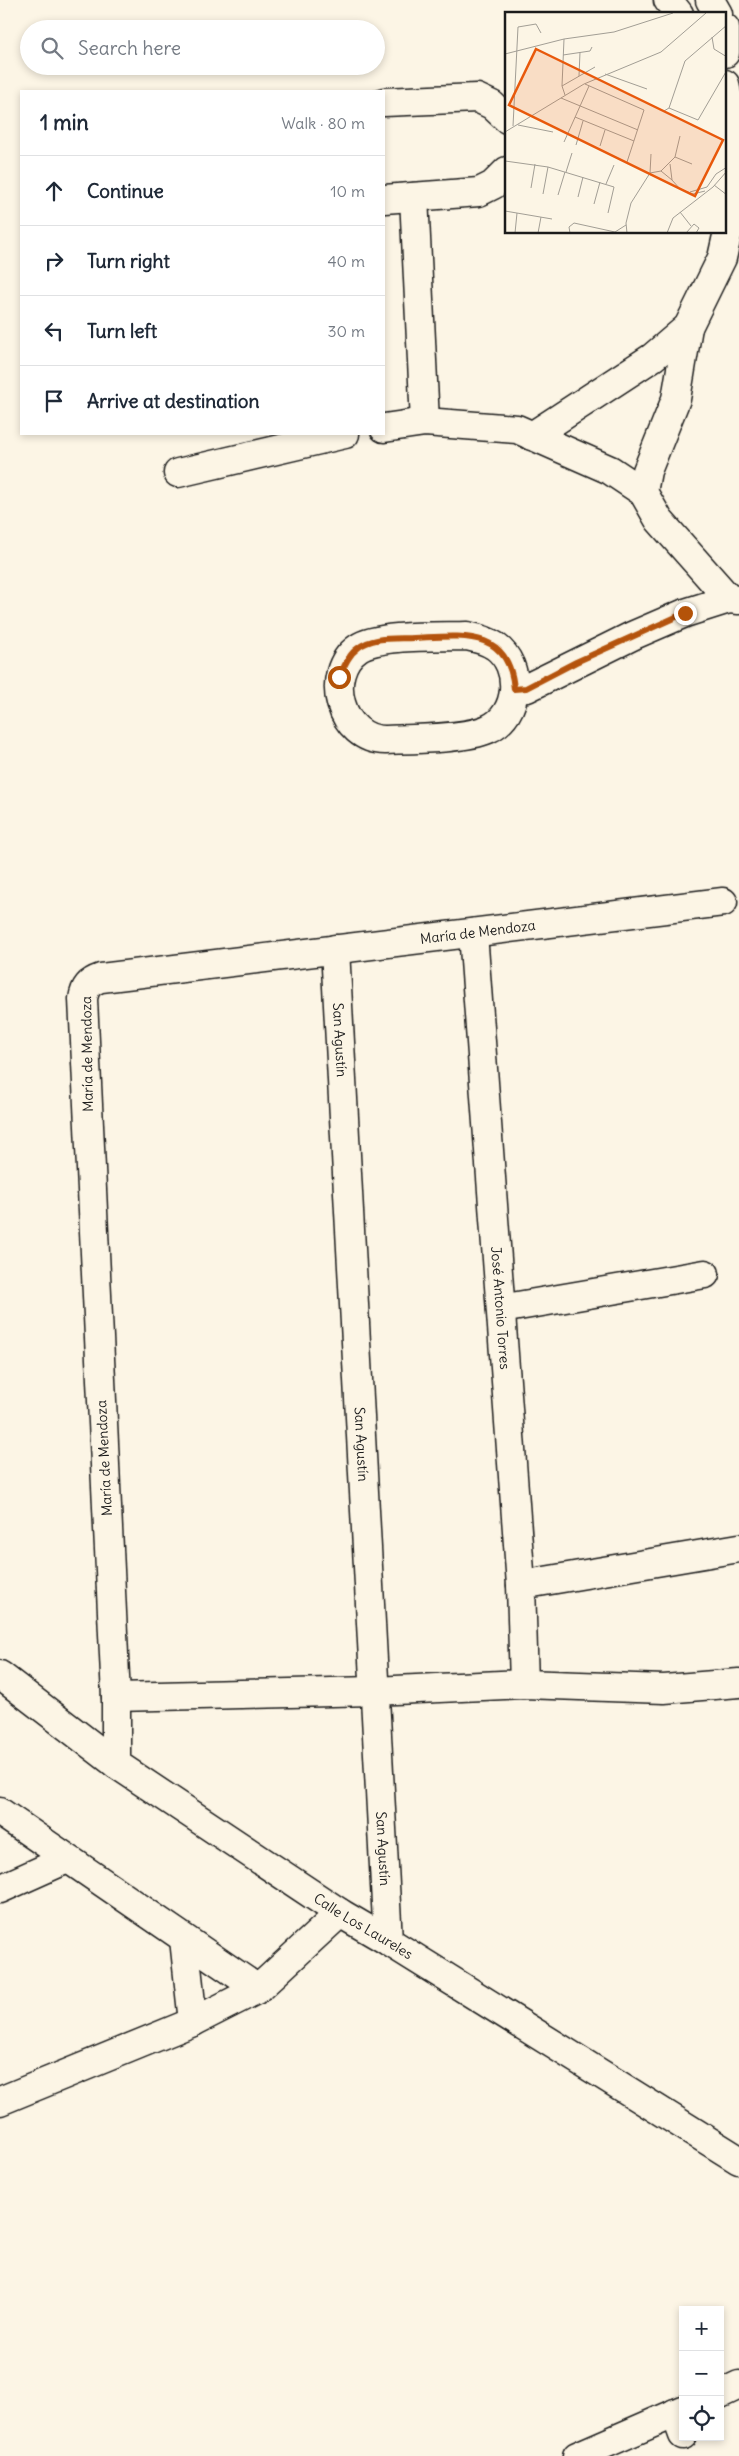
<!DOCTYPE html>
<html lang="en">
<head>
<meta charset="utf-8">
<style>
  :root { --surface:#fff; --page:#f6f6f7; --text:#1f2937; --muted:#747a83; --line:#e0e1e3 }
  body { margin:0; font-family:Delius,sans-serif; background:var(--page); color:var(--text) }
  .controls { position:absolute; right:15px; bottom:15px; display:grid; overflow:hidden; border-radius:0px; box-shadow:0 2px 8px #0003 }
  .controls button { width:45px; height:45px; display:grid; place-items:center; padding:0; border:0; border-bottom:1px solid var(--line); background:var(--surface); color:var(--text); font:25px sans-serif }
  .stop { position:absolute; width:15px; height:15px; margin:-11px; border:4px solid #b45309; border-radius:50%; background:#fff }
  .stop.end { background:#b45309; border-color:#fff; box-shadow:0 1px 5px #0008 }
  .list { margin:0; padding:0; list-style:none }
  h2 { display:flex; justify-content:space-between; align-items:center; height:65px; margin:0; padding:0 20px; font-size:21px }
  h2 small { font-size:16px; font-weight:400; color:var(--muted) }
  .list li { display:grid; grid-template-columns:32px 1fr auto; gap:15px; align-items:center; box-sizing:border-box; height:70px; padding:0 20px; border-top:1px solid var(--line) }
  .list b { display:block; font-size:19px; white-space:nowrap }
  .list em { font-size:16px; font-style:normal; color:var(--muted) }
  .icon { flex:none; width:28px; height:28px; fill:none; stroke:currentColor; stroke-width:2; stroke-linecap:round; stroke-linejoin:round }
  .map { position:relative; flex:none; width:739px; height:2456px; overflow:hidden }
  .search { position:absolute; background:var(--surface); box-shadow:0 2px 8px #0003; left:20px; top:20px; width:365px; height:55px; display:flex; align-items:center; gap:12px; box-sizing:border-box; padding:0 18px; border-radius:28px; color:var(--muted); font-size:19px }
  .panel { position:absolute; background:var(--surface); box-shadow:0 2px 8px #0003; left:20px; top:90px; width:365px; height:345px; border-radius:0px }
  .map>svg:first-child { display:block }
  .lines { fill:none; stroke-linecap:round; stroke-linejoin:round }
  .street-casing { stroke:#1c1c1c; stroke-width:31 }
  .street { stroke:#fcf5e5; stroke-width:28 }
  .route { stroke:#b45309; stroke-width:6 }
  .labels { text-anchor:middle; stroke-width:5; stroke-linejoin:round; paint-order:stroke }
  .street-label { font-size:14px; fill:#1c1c1c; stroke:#fcf5e5 }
  .inset-road { fill:none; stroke:#a29e95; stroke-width:1 }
  .view { fill:#e8590c; fill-opacity:0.15; stroke:#e8590c; stroke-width:2.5 }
  .inset-edge { fill:none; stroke:#1c1c1c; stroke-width:2.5 }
</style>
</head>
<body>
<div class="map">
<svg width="739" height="2456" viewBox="0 0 739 2456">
  <rect width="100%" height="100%" fill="#fcf5e5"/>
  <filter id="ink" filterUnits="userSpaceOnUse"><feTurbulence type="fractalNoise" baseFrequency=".02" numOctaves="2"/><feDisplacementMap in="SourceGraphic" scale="10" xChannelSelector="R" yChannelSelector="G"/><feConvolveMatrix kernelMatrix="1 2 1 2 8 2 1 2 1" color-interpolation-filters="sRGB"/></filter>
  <g filter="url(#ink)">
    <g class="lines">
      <defs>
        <g id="street">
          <path d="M668 0 679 14"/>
          <path d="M710 0 718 14"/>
          <path d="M725 28V53"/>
          <path d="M384 102 477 98 492 105 507 119"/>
          <path d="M414 197 425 422"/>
          <path d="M384 199 479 192 493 185 507 171"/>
          <path d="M688 327 676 399 647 471 643 492 659 520 729 599 739 600"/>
          <path d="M384 428 425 422 517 429 610 470 643 492"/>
          <path d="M532 436 653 357 688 327 722 258 736 196V140L725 84"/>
          <path d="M178 473 345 434"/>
          <path d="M467 636C477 638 486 640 495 646 523 666 520 715 488 729 466 739 412 739 386 740 340 741 322 673 358 648 378 634 441 637 467 636Z"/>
          <path d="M515 689 527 688 634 635 685 613 729 599"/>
          <path id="s1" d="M473 933 521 1585 524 1684"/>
          <path id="s2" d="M335 949 388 1941"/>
          <path d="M501 1309 705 1274"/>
          <path d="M521 1585 739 1548"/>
          <path id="s3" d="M0 1675 116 1764 340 1913 388 1941 739 2160"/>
          <path d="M116 1697 374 1691 524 1684 664 1689 739 1683"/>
          <path id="s4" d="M116 1764V1697L83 999C85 987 89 982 101 978L723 902"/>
          <path d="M0 1812 258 1989"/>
          <path d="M0 1889 67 1859"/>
          <path d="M184 1939 193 2022"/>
          <path d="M0 2101 193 2022 258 1989 340 1913"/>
          <path d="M720 2394 739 2385"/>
          <path d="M675 2413 683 2435"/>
          <path d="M577 2456 683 2410"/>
        </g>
      </defs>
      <use href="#street" class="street-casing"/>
      <use href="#street" class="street"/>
    </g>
  </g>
  <g class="lines" filter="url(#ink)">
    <path class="route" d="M339 677C344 667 348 655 358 648 373 636 395 639 414 638 460 636 509 627 514 689L526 688 576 662 685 613"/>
  </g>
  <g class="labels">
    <g class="street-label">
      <text dy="5" stroke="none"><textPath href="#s4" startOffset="1175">María de Mendoza</textPath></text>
      <text dy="5" stroke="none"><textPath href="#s2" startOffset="91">San Agustín</textPath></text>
      <text transform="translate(87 1054) rotate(-91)" y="5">María de Mendoza</text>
      <text dy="5" stroke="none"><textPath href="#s1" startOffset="376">José Antonio Torres</textPath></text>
      <text dy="5" stroke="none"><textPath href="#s2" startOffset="496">San Agustín</textPath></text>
      <text transform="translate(104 1458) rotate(-93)" y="5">María de Mendoza</text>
      <text dy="5" stroke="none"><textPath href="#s2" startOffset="901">San Agustín</textPath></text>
      <text dy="5" stroke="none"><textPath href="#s3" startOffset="442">Calle Los Laureles</textPath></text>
    </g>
  </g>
  <g transform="translate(505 12)">
    <rect width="221" height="221" fill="#fcf5e5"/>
    <path class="inset-road" d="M207 25 209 37 222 45M59 27 57 74 60 83M0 42 59 27 109 20 168 1M58 43 85 39 87 35M100 62 142 77M74 64 75 40M80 72 139 98 122 150M57 74 90 55M56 86 133 118M164 96 193 108 222 58M159 99 164 96 180 49 222 13M70 105 129 129M13 113 48 120M8 114 13 15 31 12 36 21M0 120 79 72 156 40 201 1M59 130 84 74M71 133 78 109M95 134 100 118M170 145 187 152M0 149 43 155 109 175 103 201M165 152 167 168 175 177 188 182 200 179M156 159 170 145 175 124M61 160 67 141M145 161 146 142M101 172 109 153M209 173 222 183M26 176 30 152M185 180 202 175 211 162 222 155M38 182 43 155M53 183 60 160M73 185 78 165M89 192 95 170M0 199 47 207M175 200 186 214M10 221 12 201M33 221 36 205M65 221 64 215 69 211 110 220 121 213M122 221 121 211 126 191 145 161 156 159 167 168M162 221 168 206 208 175 222 159M181 221 189 212 194 216 191 221"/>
    <path class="view" d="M31 37 218 128 190 184 4 93Z"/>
    <rect width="221" height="221" class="inset-edge"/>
  </g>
</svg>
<div class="controls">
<button>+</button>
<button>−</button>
<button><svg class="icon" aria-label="locate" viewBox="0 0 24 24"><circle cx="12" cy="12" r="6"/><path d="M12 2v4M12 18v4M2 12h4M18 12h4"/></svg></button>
</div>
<div class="stop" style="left:339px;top:677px"></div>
<div class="stop end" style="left:685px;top:613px"></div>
<div class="search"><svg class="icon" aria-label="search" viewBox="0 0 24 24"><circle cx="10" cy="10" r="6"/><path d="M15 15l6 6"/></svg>Search here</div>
<section class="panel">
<h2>1 min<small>Walk · 80 m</small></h2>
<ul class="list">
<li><svg class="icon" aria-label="ahead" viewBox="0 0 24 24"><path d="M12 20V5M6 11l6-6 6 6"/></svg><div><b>Continue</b></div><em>10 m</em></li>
<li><svg class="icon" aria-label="right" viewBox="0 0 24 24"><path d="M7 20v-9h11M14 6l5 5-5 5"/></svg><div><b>Turn right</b></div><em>40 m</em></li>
<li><svg class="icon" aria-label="left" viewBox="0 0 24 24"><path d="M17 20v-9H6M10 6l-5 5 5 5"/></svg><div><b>Turn left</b></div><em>30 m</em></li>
<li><svg class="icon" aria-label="arrive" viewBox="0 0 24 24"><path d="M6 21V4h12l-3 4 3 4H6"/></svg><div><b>Arrive at destination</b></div></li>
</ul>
</section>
</div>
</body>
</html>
